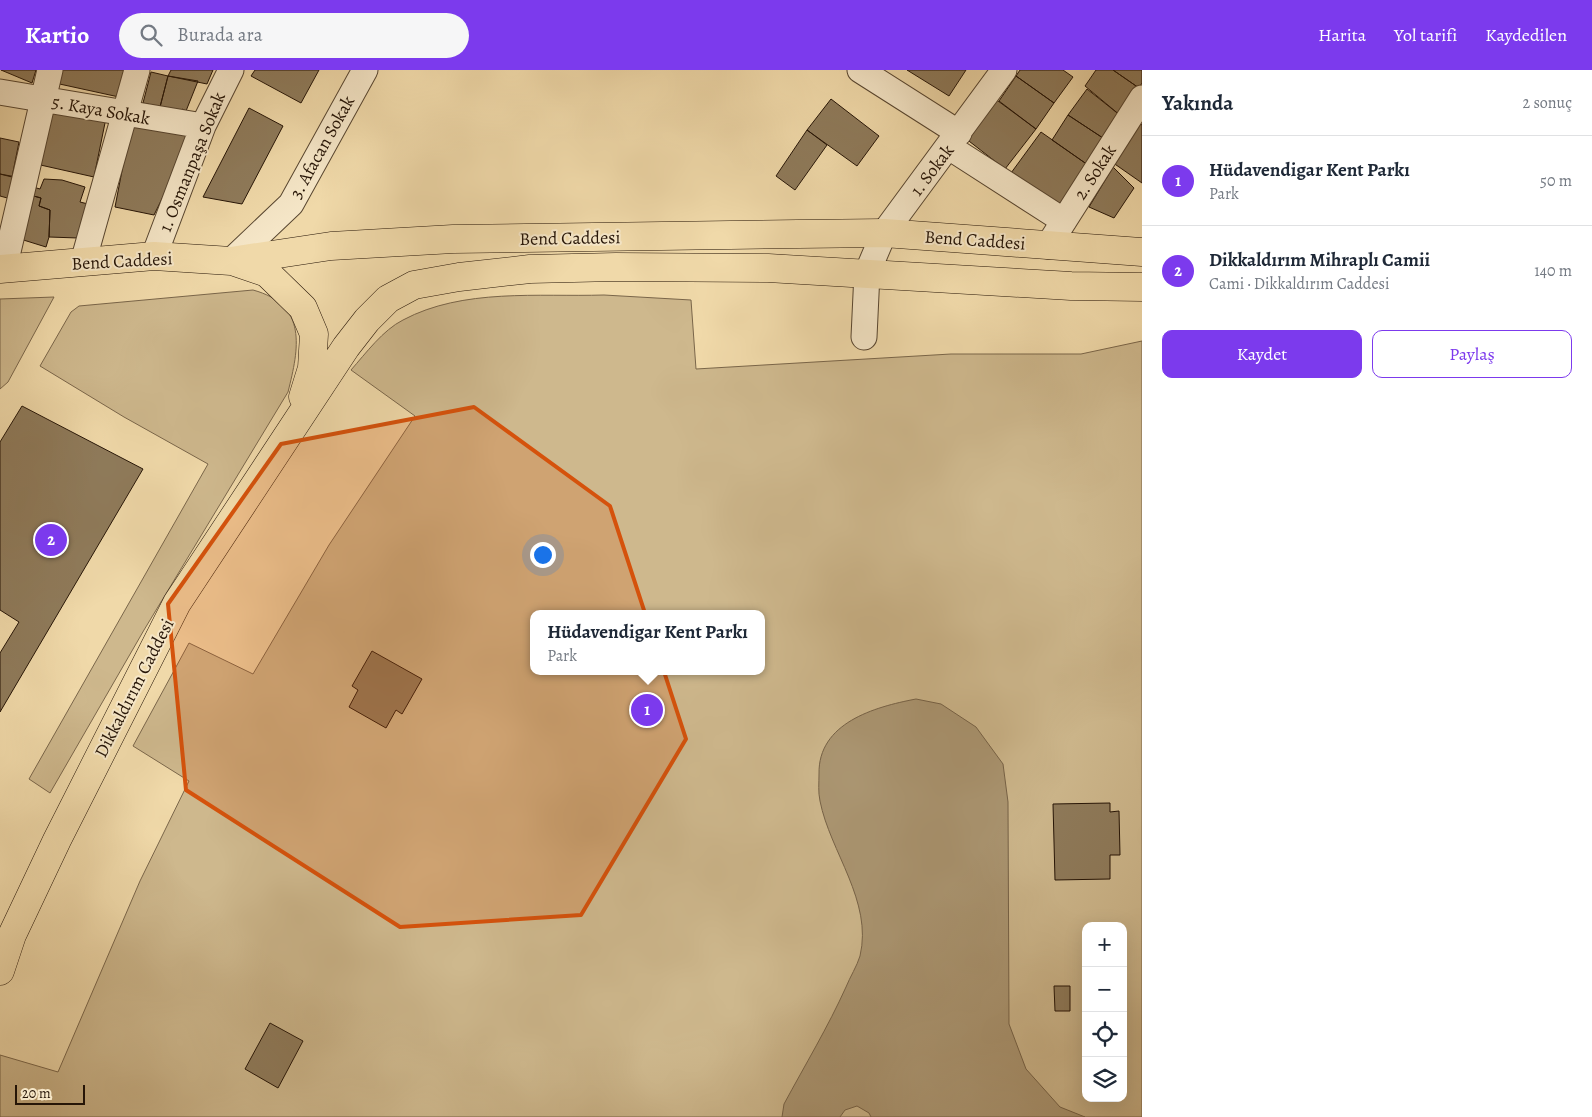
<!DOCTYPE html>
<html lang="tr">
<head>
<meta charset="utf-8">
<style>
  :root { --surface:#fff; --page:#f6f6f7; --text:#1f2937; --muted:#747a83; --line:#e0e1e3; --accent:#7c3aed }
  body { margin:0; font-family:Alegreya,serif; background:var(--page); color:var(--text) }
  .controls { position:absolute; right:15px; bottom:15px; display:grid; overflow:hidden; border-radius:10px; box-shadow:0 5px 20px #0002 }
  .controls button { width:45px; height:45px; display:grid; place-items:center; padding:0; border:0; border-bottom:1px solid var(--line); background:var(--surface); color:var(--text); font:25px sans-serif }
  .scale { position:absolute; left:15px; bottom:12px; width:70px; box-sizing:border-box; padding-left:5px; border:2px solid #261507; border-top:0; font-size:14px; line-height:18px; white-space:nowrap; color:#261507; -webkit-text-stroke:4px #f5e6c7; paint-order:stroke }
  .you { position:absolute; left:542px; top:484px; width:18px; height:18px; margin:-12px; border:4px solid #fff; border-radius:50%; background:#1a73e8; box-shadow:0 0 0 8px #1a73e833 }
  .badge { display:grid; place-items:center; width:32px; height:32px; border-radius:50%; background:var(--accent); color:#fff; font-size:16px; font-weight:700 }
  .pin { position:absolute; translate:-50% -50%; border:2px solid #fff; box-shadow:0 1px 5px #0006 }
  .popup { position:absolute; left:530px; top:540px; width:235px; height:65px; box-sizing:border-box; display:grid; place-content:center; border-radius:10px; background:var(--surface); filter:drop-shadow(0 1px 4px #0005); font-size:16px; white-space:nowrap; color:var(--muted) }
  .popup b { font-size:19px; color:var(--text) }
  .popup::after { content:''; position:absolute; left:50%; top:100%; margin-left:-10px; border:10px solid transparent; border-top-color:var(--surface) }
  .list { margin:0; padding:0; list-style:none }
  h2 { display:flex; justify-content:space-between; align-items:center; height:65px; margin:0; padding:0 20px; font-size:21px }
  h2 small { font-size:16px; font-weight:400; color:var(--muted) }
  .list li { display:grid; grid-template-columns:32px 1fr auto; gap:15px; align-items:center; box-sizing:border-box; height:90px; padding:0 20px; border-top:1px solid var(--line) }
  .list b { display:block; font-size:19px; white-space:nowrap }
  .list p { margin:0; font-size:16px; white-space:nowrap; color:var(--muted) }
  .list em { font-size:16px; font-style:normal; color:var(--muted) }
  .actions { display:flex; gap:10px; padding:15px 20px }
  .actions a { flex:1; padding:11px 0; border:1px solid var(--accent); border-radius:10px; text-align:center; font-size:18px; color:var(--accent) }
  .actions .main { background:var(--accent); color:#fff }
  .icon { flex:none; width:28px; height:28px; fill:none; stroke:currentColor; stroke-width:2; stroke-linecap:round; stroke-linejoin:round }
  .map { position:relative; flex:none; width:1142px; height:1047px; overflow:hidden }
  header { display:flex; align-items:center; gap:30px; box-sizing:border-box; height:70px; padding:0 25px; background:var(--accent); color:#fff }
  header strong { font-size:24px }
  nav { display:flex; gap:28px; margin-inline-start:auto; font-size:18px }
  .search { width:350px; height:45px; background:var(--page); display:flex; align-items:center; gap:12px; box-sizing:border-box; padding:0 18px; border-radius:28px; color:var(--muted); font-size:19px }
  main { display:flex }
  aside { flex:1; background:var(--surface) }
  .map>svg:first-child { display:block }
  .green { fill:#ceb88d; stroke:#7a664a; fill-rule:evenodd }
  .water { fill:#ab9672; stroke:#766247 }
  .building { fill:#8f7b5b; stroke:#261507 }
  .lines { fill:none; stroke-linecap:round; stroke-linejoin:round }
  .minor-casing { stroke:#584630; stroke-width:27 }
  .major-casing { stroke:#261507; stroke-width:29 }
  .minor { stroke:#f5e6c7; stroke-width:25 }
  .major { stroke:#f0d9a9; stroke-width:28 }
  .marked { fill:#d5520c; fill-opacity:0.2; stroke:#d5520c; stroke-width:4; stroke-linejoin:round }
  .labels { text-anchor:middle; stroke-width:4; stroke-linejoin:round; paint-order:stroke }
  .street-label { font-size:18px; fill:#261507; stroke:#f5e6c7 }
</style>
</head>
<body>
<header>
<strong>Kartio</strong>
<div class="search"><svg class="icon" aria-label="search" viewBox="0 0 24 24"><circle cx="10" cy="10" r="6"/><path d="M15 15l6 6"/></svg>Burada ara</div>
<nav><a>Harita</a><a>Yol tarifi</a><a>Kaydedilen</a></nav>
</header>
<main>
<div class="map">
<svg width="1142" height="1047" viewBox="0 0 1142 1047">
  <rect width="100%" height="100%" fill="#f0d9a9"/>
  <filter id="stains"><feTurbulence type="fractalNoise" baseFrequency=".004" numOctaves="4"/><feColorMatrix values="0 0 0 0 .2 0 0 0 0 .09 0 0 0 0 .02 0 0 0 .5 -.17"/></filter>
  <radialGradient id="worn" r=".72"><stop offset=".6" stop-color="#630" stop-opacity="0"/><stop offset="1" stop-color="#630" stop-opacity=".3"/></radialGradient>
  <path class="green" d="M253 220C308 235 299 278 288 322L144 560 50 723 29 709 208 394 124 347 40 296 71 242 79 236Z
    M604 225 691 230 696 299 951 284H1081L1142 271V1047H0V985L58 1002 140 811 189 711 133 676 189 573 253 604 329 475 415 346 351 300C366 283 383 260 403 250 463 218 538 227 604 225ZM533 544H761V601H533ZM1086 856H1123V1028H1086Z
    M54 227 8 312 0 319V229Z"/>
  <path class="water" d="M916 629 941 634 976 657 1003 694 1008 732 1009 954 1026 999 1060 1037 1085 1047H871L869 1043 857 1036 845 1040 840 1047H782L784 1034C805 995 828 957 846 917 850 907 857 896 860 886 873 831 830 782 820 731 818 722 819 713 819 704 818 653 874 637 916 629Z"/>
  <path class="building" d="M1 0H36L32 13Z
    M58 0H124L119 27 55 13Z
    M171 0H213L207 14 168 6Z
    M255 0H319L301 33 251 6Z
    M907 0H966L949 26Z
    M1020 0H1063L1073 7 1054 33 1016 6Z
    M1096 0H1113L1139 18 1121 46 1085 16Z
    M1113 0H1142V13L1139 18Z
    M151 2 168 6 160 37 143 33Z
    M168 6 198 11 186 41 182 39 179 46 160 37Z
    M1016 6 1054 33 1036 59 999 31Z
    M1087 19 1121 46 1106 70 1068 45Z
    M994 28 1036 59 1005 99 965 68Z
    M831 29 879 66 857 96 807 60Z
    M48 36 106 48 94 107 36 94Z
    M249 38 283 56 242 134 203 127Z
    M1068 45 1106 70 1088 95 1052 70Z
    M1137 51 1142 55V113L1109 90Z
    M131 54 193 66 154 145 115 137Z
    M807 60 827 75 795 120 776 106Z
    M1041 62 1088 95 1058 137 1011 103Z
    M0 68 19 72 12 107 0 104Z
    M1113 97 1134 118 1114 148 1089 137Z
    M0 104 16 107 11 129 0 126Z
    M44 109 62 110 85 117 80 132 88 134 78 168 49 167 50 140 39 136 41 128 30 125 33 117 40 119Z
    M30 125 41 128 39 136 50 140 49 167 46 177 17 168Z
    M22 336 143 399 0 642V583L19 552 0 540V372Z
    M372 581 422 609 402 644 396 640 386 658 349 637 358 620 352 616Z
    M1110 733V742L1119 741 1120 785H1110V809L1055 810 1053 734Z
    M1054 916H1070V941H1055Z
    M270 953 303 971 278 1018 245 999Z"/>
  <g class="lines">
    <defs>
      <path id="minor" d="M860 0 959 63
        M0 22 203 56
        M949 77 1064 151
        M1048 176 1142 28
        M154 186 203 56 231 0
        M231 191 291 134 365 0
        M83 192 137 0
        M4 199 50 0
        M864 267 867 203 884 163 1004 0"/>
      <path id="major" d="M235 192 267 203 303 238 314 264 312 298 303 327
        M0 199 154 186 231 191 331 176 453 169 798 164 884 163 1142 182
        M0 901 12 865 57 770 177 533 346 277 367 250 388 229 414 215 459 207 530 199 616 197 768 198 1071 216 1142 217"/>
    </defs>
    <use href="#minor" class="minor-casing"/>
    <use href="#major" class="major-casing"/>
    <use href="#minor" class="minor"/>
    <use href="#major" class="major"/>
  </g>
  <path class="marked" d="M474 337 610 436 686 669 581 845 400 857 186 720 168 534 281 374Z"/>
  <g class="labels">
    <g class="street-label">
      <text transform="translate(101 40) rotate(10)" y="6">5. Kaya Sokak</text>
      <text transform="translate(322 77) rotate(-61)" y="6">3. Afacan Sokak</text>
      <text transform="translate(192 92) rotate(-68)" y="6">1. Osmanpaşa Sokak</text>
      <text transform="translate(932 100) rotate(-53)" y="6">1. Sokak</text>
      <text transform="translate(1095 102) rotate(-57)" y="6">2. Sokak</text>
      <text transform="translate(570 168) rotate(-1)" y="6">Bend Caddesi</text>
      <text transform="translate(975 170) rotate(4)" y="6">Bend Caddesi</text>
      <text transform="translate(122 191) rotate(-3)" y="6">Bend Caddesi</text>
      <text transform="translate(134 618) rotate(-63)" y="6">Dikkaldırım Caddesi</text>
    </g>
  </g>
  <rect width="100%" height="100%" filter="url(#stains)"/>
  <rect width="100%" height="100%" fill="url(#worn)"/>
</svg>
<div class="controls">
<button>+</button>
<button>−</button>
<button><svg class="icon" aria-label="locate" viewBox="0 0 24 24"><circle cx="12" cy="12" r="6"/><path d="M12 2v4M12 18v4M2 12h4M18 12h4"/></svg></button>
<button><svg class="icon" aria-label="layers" viewBox="0 0 24 24"><path d="M12 4l9 5-9 5-9-5zM3 14l9 5 9-5"/></svg></button>
</div>
<div class="scale">20 m</div>
<div class="you"></div>
<div class="pin badge" style="left:647px;top:640px">1</div>
<div class="popup"><b>Hüdavendigar Kent Parkı</b>Park</div>
<div class="pin badge" style="left:51px;top:470px">2</div>
</div>
<aside>
<h2>Yakında<small>2 sonuç</small></h2>
<ul class="list">
<li><span class="badge">1</span><div><b>Hüdavendigar Kent Parkı</b><p>Park</p></div><em>50 m</em></li>
<li><span class="badge">2</span><div><b>Dikkaldırım Mihraplı Camii</b><p>Cami · Dikkaldırım Caddesi</p></div><em>140 m</em></li>
</ul>
<div class="actions"><a class="main">Kaydet</a><a>Paylaş</a></div>
</aside>
</main>
</body>
</html>
